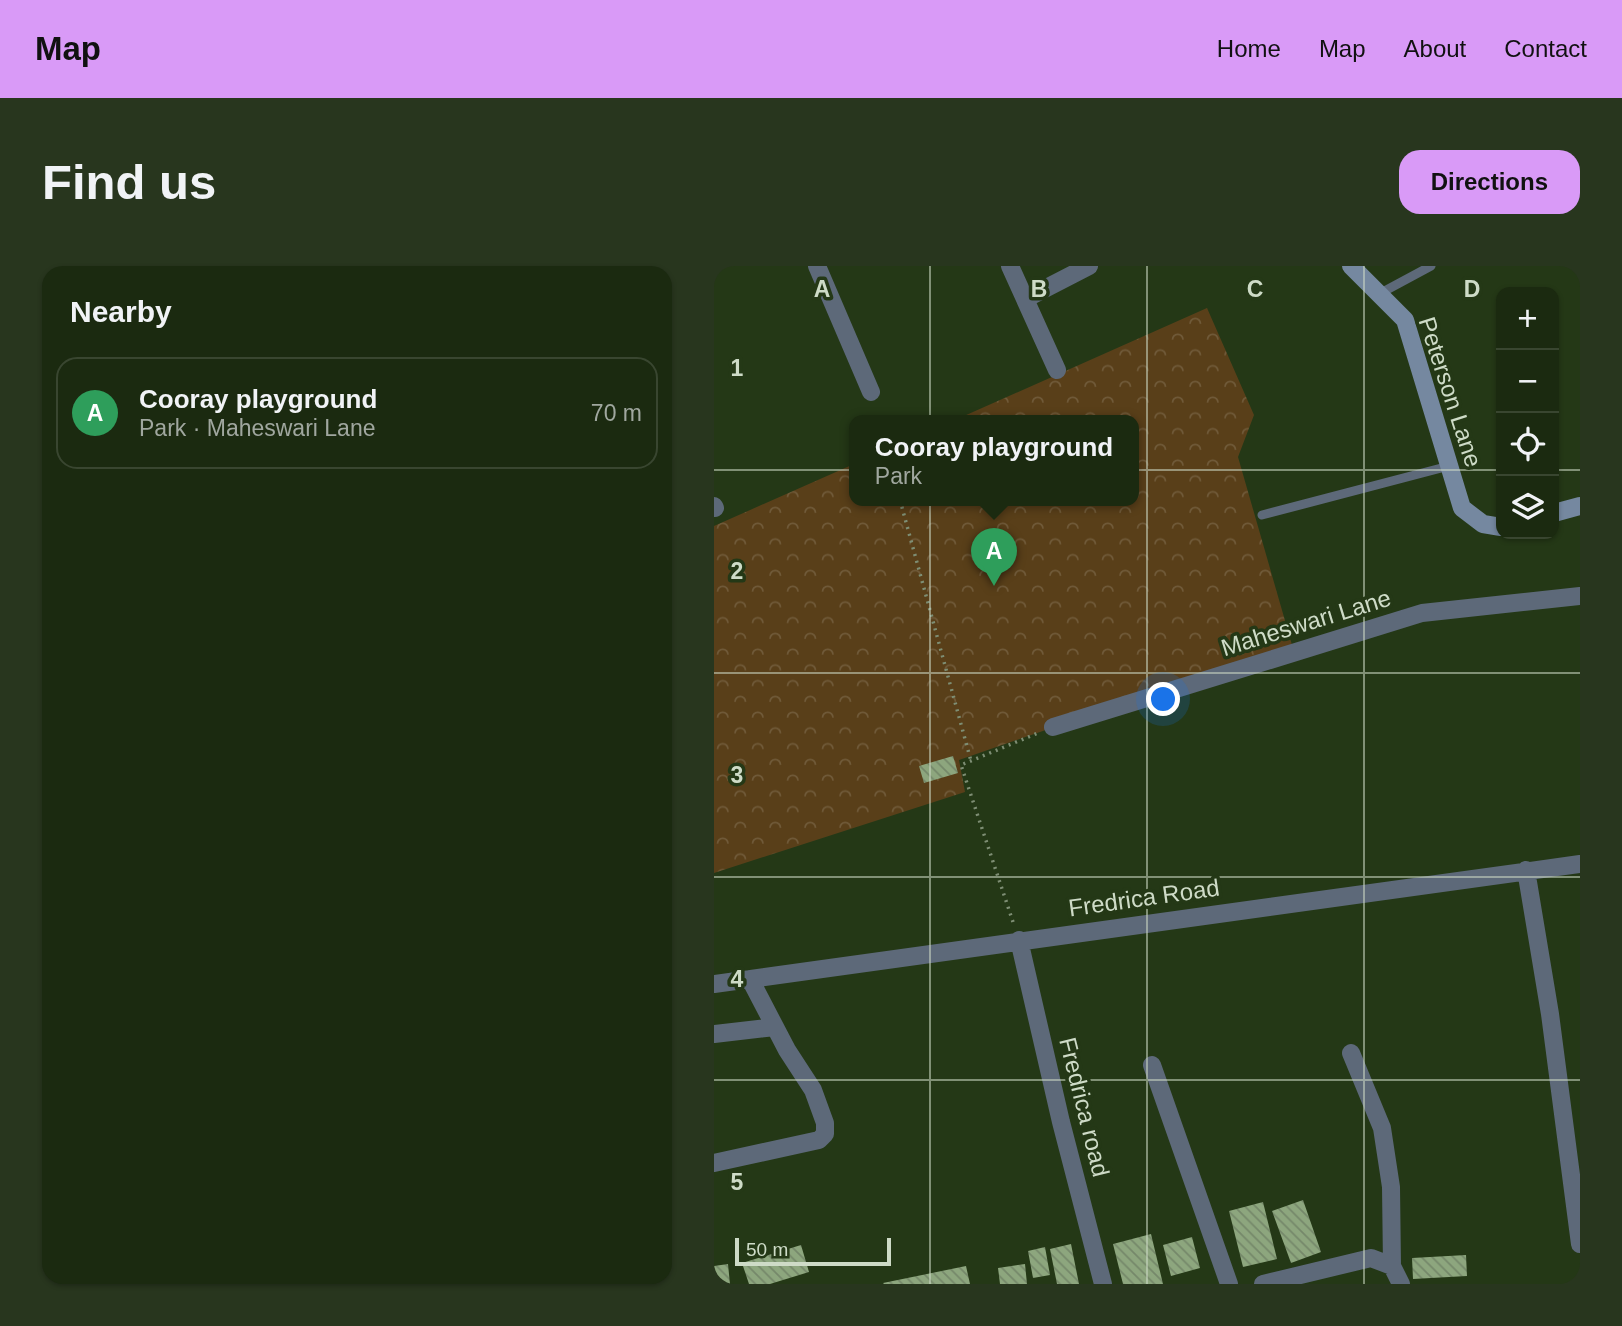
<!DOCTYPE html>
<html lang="en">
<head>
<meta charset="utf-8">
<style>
  :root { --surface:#1b2a10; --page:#28361e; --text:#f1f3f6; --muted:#a0a79f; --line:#394630; --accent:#d99af7 }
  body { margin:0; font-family:Arial,sans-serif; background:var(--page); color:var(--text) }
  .controls { position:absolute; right:21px; top:21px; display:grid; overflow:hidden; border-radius:14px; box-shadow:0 2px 5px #0004 }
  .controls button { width:63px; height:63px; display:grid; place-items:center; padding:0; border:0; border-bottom:2px solid var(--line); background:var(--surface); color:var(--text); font:35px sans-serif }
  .scale { position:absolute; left:21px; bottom:18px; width:156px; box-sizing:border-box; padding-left:7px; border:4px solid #cedbc7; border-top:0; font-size:19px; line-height:24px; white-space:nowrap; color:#cedbc7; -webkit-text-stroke:5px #243816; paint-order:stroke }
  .you { position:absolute; left:450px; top:434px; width:24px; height:24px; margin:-18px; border:5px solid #fff; border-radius:50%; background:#1a73e8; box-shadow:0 0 0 10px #1a73e833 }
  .badge { display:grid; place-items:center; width:46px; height:46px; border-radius:50%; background:var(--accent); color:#fff; font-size:23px; font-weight:700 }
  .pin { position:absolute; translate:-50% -58px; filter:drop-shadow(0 2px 4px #0008) }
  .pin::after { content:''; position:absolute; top:37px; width:24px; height:21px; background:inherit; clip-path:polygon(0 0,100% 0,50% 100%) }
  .popup { position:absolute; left:135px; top:149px; width:290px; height:91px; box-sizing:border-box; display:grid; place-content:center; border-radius:14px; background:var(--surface); filter:drop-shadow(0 2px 5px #0005); font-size:23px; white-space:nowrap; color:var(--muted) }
  .popup b { font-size:26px; color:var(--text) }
  .popup::after { content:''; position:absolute; left:50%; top:100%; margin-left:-14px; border:14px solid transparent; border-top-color:var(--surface) }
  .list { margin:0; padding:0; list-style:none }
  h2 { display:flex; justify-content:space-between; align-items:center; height:91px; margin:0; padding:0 28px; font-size:30px }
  h2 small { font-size:23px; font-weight:400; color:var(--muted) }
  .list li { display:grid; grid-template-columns:46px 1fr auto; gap:21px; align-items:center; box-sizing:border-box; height:112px; margin:0 14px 14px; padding:0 14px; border:2px solid var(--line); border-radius:21px }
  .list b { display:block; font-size:26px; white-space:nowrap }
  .list p { margin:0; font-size:23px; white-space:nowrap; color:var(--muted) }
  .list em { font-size:23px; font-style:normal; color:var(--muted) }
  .icon { flex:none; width:38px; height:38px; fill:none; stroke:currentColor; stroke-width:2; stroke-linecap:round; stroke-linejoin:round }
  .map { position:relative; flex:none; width:866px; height:1018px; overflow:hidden; border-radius:21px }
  header { display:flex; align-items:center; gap:42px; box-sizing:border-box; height:98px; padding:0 35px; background:var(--accent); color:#111 }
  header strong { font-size:33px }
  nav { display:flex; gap:38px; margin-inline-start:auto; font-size:24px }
  .intro { display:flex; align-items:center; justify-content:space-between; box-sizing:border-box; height:168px; padding:0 42px }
  h1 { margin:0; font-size:49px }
  .button { padding:18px 32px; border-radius:21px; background:var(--accent); color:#111; font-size:24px; font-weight:700 }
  main { display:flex; gap:42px; padding:0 42px }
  aside { flex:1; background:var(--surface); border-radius:21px; box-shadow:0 2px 5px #0004 }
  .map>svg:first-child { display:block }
  .park { fill:url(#park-crowns) }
  .building { fill:url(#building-back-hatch) }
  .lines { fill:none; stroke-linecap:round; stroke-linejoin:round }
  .path { stroke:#7e8e74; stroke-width:3.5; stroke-dasharray:2 5; stroke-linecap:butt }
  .lane { stroke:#5d6979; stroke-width:9 }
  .street { stroke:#5d6979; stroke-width:18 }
  .secondary { stroke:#7588a0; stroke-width:18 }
  .grid { fill:none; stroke:#cedbc7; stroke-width:2; stroke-opacity:0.55 }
  .labels { text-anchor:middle; stroke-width:7; stroke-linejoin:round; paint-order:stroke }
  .street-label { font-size:24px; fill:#cedbc7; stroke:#243816 }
  .grid-label { font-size:23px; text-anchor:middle; font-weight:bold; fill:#cedbc7; stroke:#243816; stroke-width:7; stroke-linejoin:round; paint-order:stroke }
</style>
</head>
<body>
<header>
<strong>Map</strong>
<nav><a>Home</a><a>Map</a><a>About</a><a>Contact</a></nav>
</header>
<div class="intro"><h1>Find us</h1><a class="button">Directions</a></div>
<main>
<aside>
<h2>Nearby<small></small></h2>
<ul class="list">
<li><span class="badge" style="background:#2e9e5b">A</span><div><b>Cooray playground</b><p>Park · Maheswari Lane</p></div><em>70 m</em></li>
</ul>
</aside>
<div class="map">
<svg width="866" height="1018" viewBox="0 0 866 1018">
  <defs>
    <pattern id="park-crowns" width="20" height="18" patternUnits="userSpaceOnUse" patternTransform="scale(1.75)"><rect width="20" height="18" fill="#593f19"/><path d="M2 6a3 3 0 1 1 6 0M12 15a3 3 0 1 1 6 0" fill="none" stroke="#705a39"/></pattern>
    <pattern id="building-back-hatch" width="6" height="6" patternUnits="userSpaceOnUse" patternTransform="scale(1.75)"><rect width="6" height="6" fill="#8da67e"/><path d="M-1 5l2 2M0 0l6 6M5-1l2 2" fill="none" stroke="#75886a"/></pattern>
  </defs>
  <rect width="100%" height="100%" fill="#243816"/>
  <path class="park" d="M493 42 540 149 524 191 578 379 245 494 251 526 0 607V260L140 198V234H420V154H241Z"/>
  <path class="building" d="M239 490 244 507 210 517 205 500Z
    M589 934 607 986 577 997 558 945Z
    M549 936 563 993 529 1001 515 945Z
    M437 968 449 1018H409L399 978Z
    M478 971 486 1002 457 1010 449 979Z
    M357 978 365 1018H343L336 983Z
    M87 979 95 1006 56 1018H35L28 997Z
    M331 981 336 1009 319 1012 314 985Z
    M752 989 753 1010 699 1013 698 992Z
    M14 998 16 1018H0V1000Z
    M311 998 313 1018H286L284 1002Z
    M252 1000 256 1018H170L169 1017Z"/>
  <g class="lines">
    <path class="path" d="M186 234 257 495
      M299 656 247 499 324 467"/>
    <path class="lane" d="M665 28 717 0
      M548 249 735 200"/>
    <path class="street" d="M103 0 157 126
      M296 0 343 104
      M311 33 375 0
      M0 240 1 242
      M339 461 708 347 866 330
      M812 604 836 748 866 978
      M305 674 347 856 389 1018
      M0 718 866 598
      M0 768 61 761
      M637 787 668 862 677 921 678 1000 687 1018
      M438 799 515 1018
      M0 897 105 874 111 868V857L99 824 73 784 36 713
      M549 1018 657 992 678 1000"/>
    <path class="secondary" d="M637 0 691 54 748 242 769 258 787 261
      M840 247 866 240"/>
  </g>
  <path class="grid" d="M216 0V1018M433 0V1018M650 0V1018M0 204H787M840 204H866M0 407H866M0 611H866M0 814H866"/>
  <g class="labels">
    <g class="street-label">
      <text transform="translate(736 126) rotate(72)" y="8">Peterson Lane</text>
      <text transform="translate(592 357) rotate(-17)" y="8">Maheswari Lane</text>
      <text transform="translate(430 632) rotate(-8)" y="8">Fredrica Road</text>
      <text transform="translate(370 841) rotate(76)" y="8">Fredrica road</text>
    </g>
  </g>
  <g class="grid-label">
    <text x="108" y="31">A</text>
    <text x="325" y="31">B</text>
    <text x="541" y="31">C</text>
    <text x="758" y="31">D</text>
    <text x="23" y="110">1</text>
    <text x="23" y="313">2</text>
    <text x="23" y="517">3</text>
    <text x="23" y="721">4</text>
    <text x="23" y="924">5</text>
  </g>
</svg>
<div class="controls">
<button>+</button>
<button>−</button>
<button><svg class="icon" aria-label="locate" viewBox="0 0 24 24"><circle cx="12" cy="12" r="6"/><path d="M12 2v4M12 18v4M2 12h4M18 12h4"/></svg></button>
<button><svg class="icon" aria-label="layers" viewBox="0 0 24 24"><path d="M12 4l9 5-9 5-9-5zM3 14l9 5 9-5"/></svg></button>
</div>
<div class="scale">50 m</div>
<div class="you"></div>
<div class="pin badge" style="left:280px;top:320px;background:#2e9e5b">A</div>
<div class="popup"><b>Cooray playground</b>Park</div>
</div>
</main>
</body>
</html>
